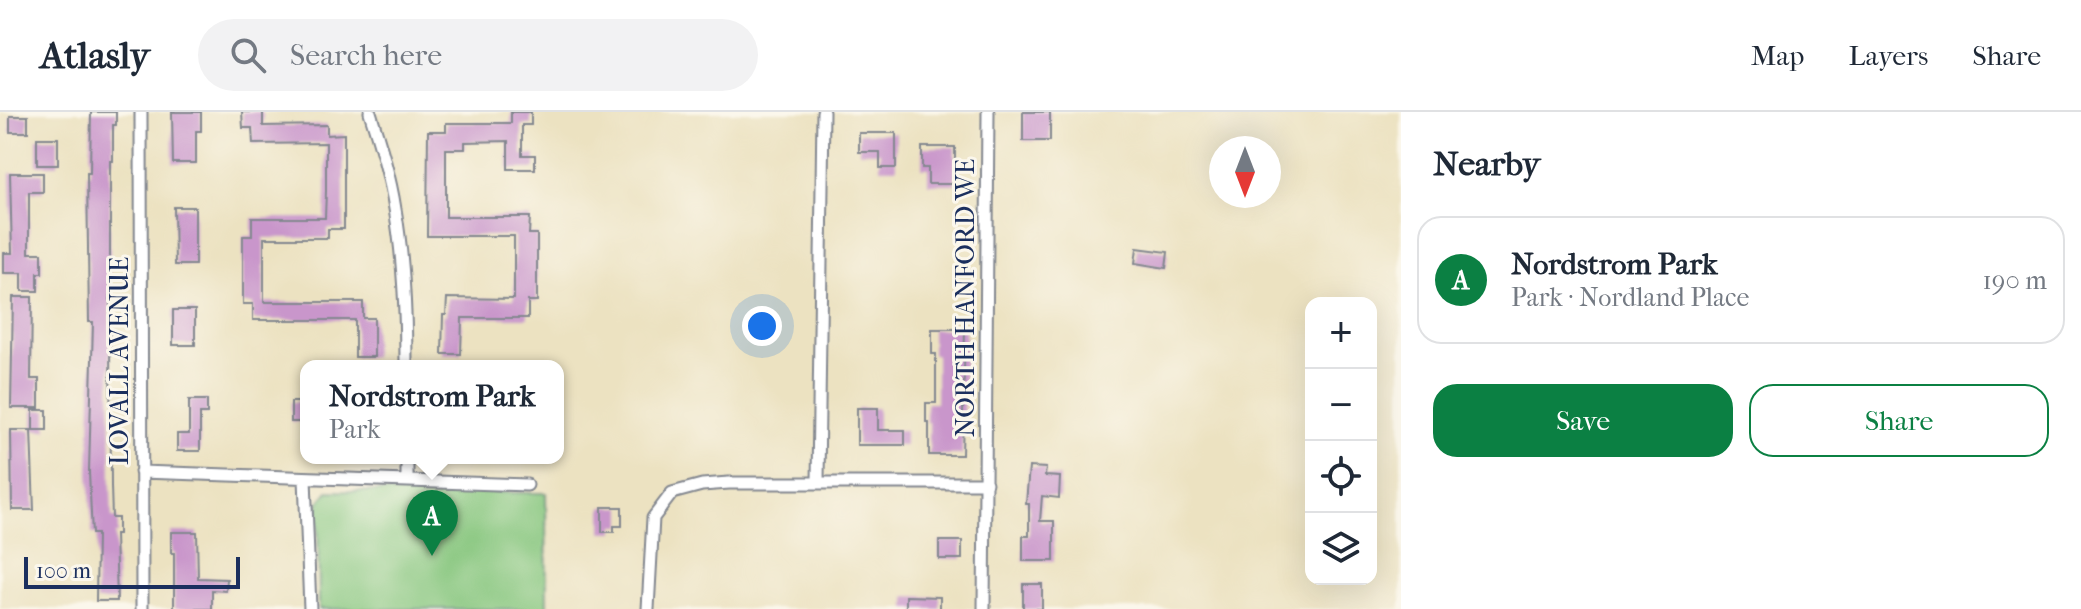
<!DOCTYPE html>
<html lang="en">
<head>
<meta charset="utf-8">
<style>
  :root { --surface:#fff; --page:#f2f2f3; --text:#1f2937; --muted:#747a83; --line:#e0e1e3; --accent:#0b8043 }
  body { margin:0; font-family:"IM FELL French Canon",serif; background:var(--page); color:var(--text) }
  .controls { position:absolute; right:24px; bottom:24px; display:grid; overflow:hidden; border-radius:16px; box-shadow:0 8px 32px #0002 }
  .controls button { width:72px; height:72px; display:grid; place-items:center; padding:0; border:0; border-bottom:2px solid var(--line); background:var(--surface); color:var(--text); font:40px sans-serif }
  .compass { position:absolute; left:1209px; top:24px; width:72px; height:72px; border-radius:50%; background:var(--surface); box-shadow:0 8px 32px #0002; rotate:180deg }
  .scale { position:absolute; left:24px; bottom:20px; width:216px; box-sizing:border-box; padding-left:8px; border:4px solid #1b2f5e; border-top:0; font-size:22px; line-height:28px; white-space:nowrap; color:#1b2f5e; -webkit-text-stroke:6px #fbf7ec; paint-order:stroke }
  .you { position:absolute; left:762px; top:214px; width:28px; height:28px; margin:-20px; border:6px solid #fff; border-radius:50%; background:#1a73e8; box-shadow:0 0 0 12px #1a73e833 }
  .badge { display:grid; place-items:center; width:52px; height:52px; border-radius:50%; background:var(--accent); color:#fff; font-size:26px; font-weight:700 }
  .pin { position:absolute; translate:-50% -66px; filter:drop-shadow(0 2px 4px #0008) }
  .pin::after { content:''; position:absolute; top:42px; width:28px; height:24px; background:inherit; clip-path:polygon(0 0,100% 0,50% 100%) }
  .popup { position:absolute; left:300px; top:248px; width:264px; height:104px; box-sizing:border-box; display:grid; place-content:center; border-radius:16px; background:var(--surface); filter:drop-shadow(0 2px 6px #0005); font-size:26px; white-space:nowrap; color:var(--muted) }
  .popup b { font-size:30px; color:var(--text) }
  .popup::after { content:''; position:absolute; left:50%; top:100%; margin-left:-16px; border:16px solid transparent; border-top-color:var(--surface) }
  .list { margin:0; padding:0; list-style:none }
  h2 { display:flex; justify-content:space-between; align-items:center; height:104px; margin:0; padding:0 32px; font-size:34px }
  h2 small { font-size:26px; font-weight:400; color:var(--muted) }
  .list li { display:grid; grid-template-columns:52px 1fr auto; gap:24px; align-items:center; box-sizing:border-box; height:128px; margin:0 16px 16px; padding:0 16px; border:2px solid var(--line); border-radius:24px }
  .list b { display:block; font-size:30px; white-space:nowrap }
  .list p { margin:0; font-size:26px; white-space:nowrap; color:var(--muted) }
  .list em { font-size:26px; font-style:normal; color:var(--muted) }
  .actions { display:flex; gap:16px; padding:24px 32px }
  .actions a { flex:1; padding:18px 0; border:2px solid var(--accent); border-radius:24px; text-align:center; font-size:28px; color:var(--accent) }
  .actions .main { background:var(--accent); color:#fff }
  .icon { flex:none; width:44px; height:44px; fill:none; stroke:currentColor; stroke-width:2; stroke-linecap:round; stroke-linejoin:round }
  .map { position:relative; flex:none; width:1401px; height:497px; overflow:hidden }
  header { display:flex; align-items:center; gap:48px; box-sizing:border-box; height:112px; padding:0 40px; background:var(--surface); border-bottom:2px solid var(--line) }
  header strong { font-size:38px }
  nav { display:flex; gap:44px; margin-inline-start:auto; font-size:28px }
  .search { width:560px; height:72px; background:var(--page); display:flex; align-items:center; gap:20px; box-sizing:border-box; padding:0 28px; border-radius:44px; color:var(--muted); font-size:30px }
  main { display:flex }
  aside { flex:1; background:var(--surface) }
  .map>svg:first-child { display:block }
  .green { fill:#86c67e; stroke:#507a6e; stroke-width:2 }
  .building { fill:#c996cb }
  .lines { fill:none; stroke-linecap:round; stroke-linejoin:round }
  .street-casing { stroke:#848890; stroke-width:15 }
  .street { stroke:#fff; stroke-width:11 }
  .labels { text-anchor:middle; stroke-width:6; stroke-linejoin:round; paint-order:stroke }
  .street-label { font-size:26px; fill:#1b2f5e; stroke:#fbf7ec }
</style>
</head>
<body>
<header>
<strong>Atlasly</strong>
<div class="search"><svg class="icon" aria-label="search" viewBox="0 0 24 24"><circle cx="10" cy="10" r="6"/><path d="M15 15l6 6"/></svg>Search here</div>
<nav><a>Map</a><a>Layers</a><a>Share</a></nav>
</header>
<main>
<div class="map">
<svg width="1401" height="497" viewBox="0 0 1401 497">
  <rect width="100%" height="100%" fill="#fbf7ec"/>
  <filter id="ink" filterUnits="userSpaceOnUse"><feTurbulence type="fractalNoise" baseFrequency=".0125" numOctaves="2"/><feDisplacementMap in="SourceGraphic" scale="16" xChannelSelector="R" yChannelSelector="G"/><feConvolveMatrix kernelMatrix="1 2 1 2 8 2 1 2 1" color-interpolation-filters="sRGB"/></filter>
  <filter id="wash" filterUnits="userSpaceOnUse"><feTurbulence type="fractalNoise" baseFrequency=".006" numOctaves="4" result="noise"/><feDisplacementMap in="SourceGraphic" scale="32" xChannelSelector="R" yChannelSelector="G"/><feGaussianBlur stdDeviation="1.8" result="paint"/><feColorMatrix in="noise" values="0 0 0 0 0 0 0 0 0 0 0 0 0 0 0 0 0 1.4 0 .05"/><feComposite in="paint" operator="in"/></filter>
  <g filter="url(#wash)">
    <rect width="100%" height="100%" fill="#ece2c1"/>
    <path class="green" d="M328 379 546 381 547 497H319L318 391Z"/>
    <g id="blocks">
      <path class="building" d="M91 0H116V13H113V49H110V228L111 374 112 406H118V422H115L117 489H96L97 422H92L89 360 93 210H89L87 61H90Z
        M172 0H201V19H196V51H173Z
        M242 0H263V14L327 13V23L344 22V117H328V126H264V190H363V206H374V245H355V208H253V192H243V124H252V106H325L326 79V31L253 32 252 16H243Z
        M511 0H531V13H522V43H535V57H508V29L465 30V37H446V105H530L529 122H537V189H528V206H462L461 242H442L443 203H446L447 186 514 187V124H427L428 19H446V11H511Z
        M1023 0H1050V29H1023Z
        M10 4H28V20H10Z
        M859 21H896V56H880V40H859Z
        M37 26H58V53H37Z
        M922 35H955V72H928V56H922Z
        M10 61H43V80H29V141H42V161H38V179H22V161H4V141H12Z
        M174 95H195V153H175Z
        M1137 136 1168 140 1166 156 1135 151Z
        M13 185H32L31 267H39V296H11Z
        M173 198H195V233H173Z
        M932 217H965L962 343H929V310H926V291H936V242H932Z
        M189 288H207V302H200V339H177V322H189Z
        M291 290H306V310H291Z
        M857 296H878V318H905V333H857Z
        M33 298H47V318H33Z
        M11 318H31L34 398H12Z
        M1029 355 1046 356 1045 364 1060 365 1059 386 1042 384 1040 409H1054V449H1023V424H1029V392H1026Z
        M602 395H622V414H614V420H602Z
        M171 420H197L198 466 227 467 226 479 212 478V497H174V441H171Z
        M939 429H962V447H939Z
        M1023 472H1042V497H1023Z
        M906 484 940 485V497H906Z"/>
    </g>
  </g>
  <g filter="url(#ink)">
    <use href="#blocks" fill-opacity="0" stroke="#848890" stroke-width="2"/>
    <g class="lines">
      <defs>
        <path id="street" d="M141 0 142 497
          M370 0C380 32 390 64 395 97 404 149 406 201 406 254
          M407 346V368
          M141 360 527 373
          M305 366 310 497
          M818 370 823 0
          M648 497 653 406 672 381 702 373 729 371H986
          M984 497 988 0"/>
      </defs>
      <use href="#street" class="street-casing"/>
      <use href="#street" class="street"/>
    </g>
  </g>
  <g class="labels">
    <g class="street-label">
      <text transform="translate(965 186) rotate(-90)" y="9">NORTH HANFORD WE</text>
      <text transform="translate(119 249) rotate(-90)" y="9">LOVALL AVENUE</text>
    </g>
  </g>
</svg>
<div class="controls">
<button>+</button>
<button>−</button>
<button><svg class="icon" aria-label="locate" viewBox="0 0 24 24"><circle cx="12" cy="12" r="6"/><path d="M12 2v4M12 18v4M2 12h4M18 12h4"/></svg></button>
<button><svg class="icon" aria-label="layers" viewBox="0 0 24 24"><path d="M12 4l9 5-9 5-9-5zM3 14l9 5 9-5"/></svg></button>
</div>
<svg class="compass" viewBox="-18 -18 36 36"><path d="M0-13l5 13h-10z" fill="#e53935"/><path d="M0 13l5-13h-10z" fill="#747a83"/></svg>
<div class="scale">100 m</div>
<div class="you"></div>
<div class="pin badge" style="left:432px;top:444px">A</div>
<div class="popup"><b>Nordstrom Park</b>Park</div>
</div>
<aside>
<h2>Nearby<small></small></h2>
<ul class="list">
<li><span class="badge">A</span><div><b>Nordstrom Park</b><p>Park · Nordland Place</p></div><em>190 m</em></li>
</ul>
<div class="actions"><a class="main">Save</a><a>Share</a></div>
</aside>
</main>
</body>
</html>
